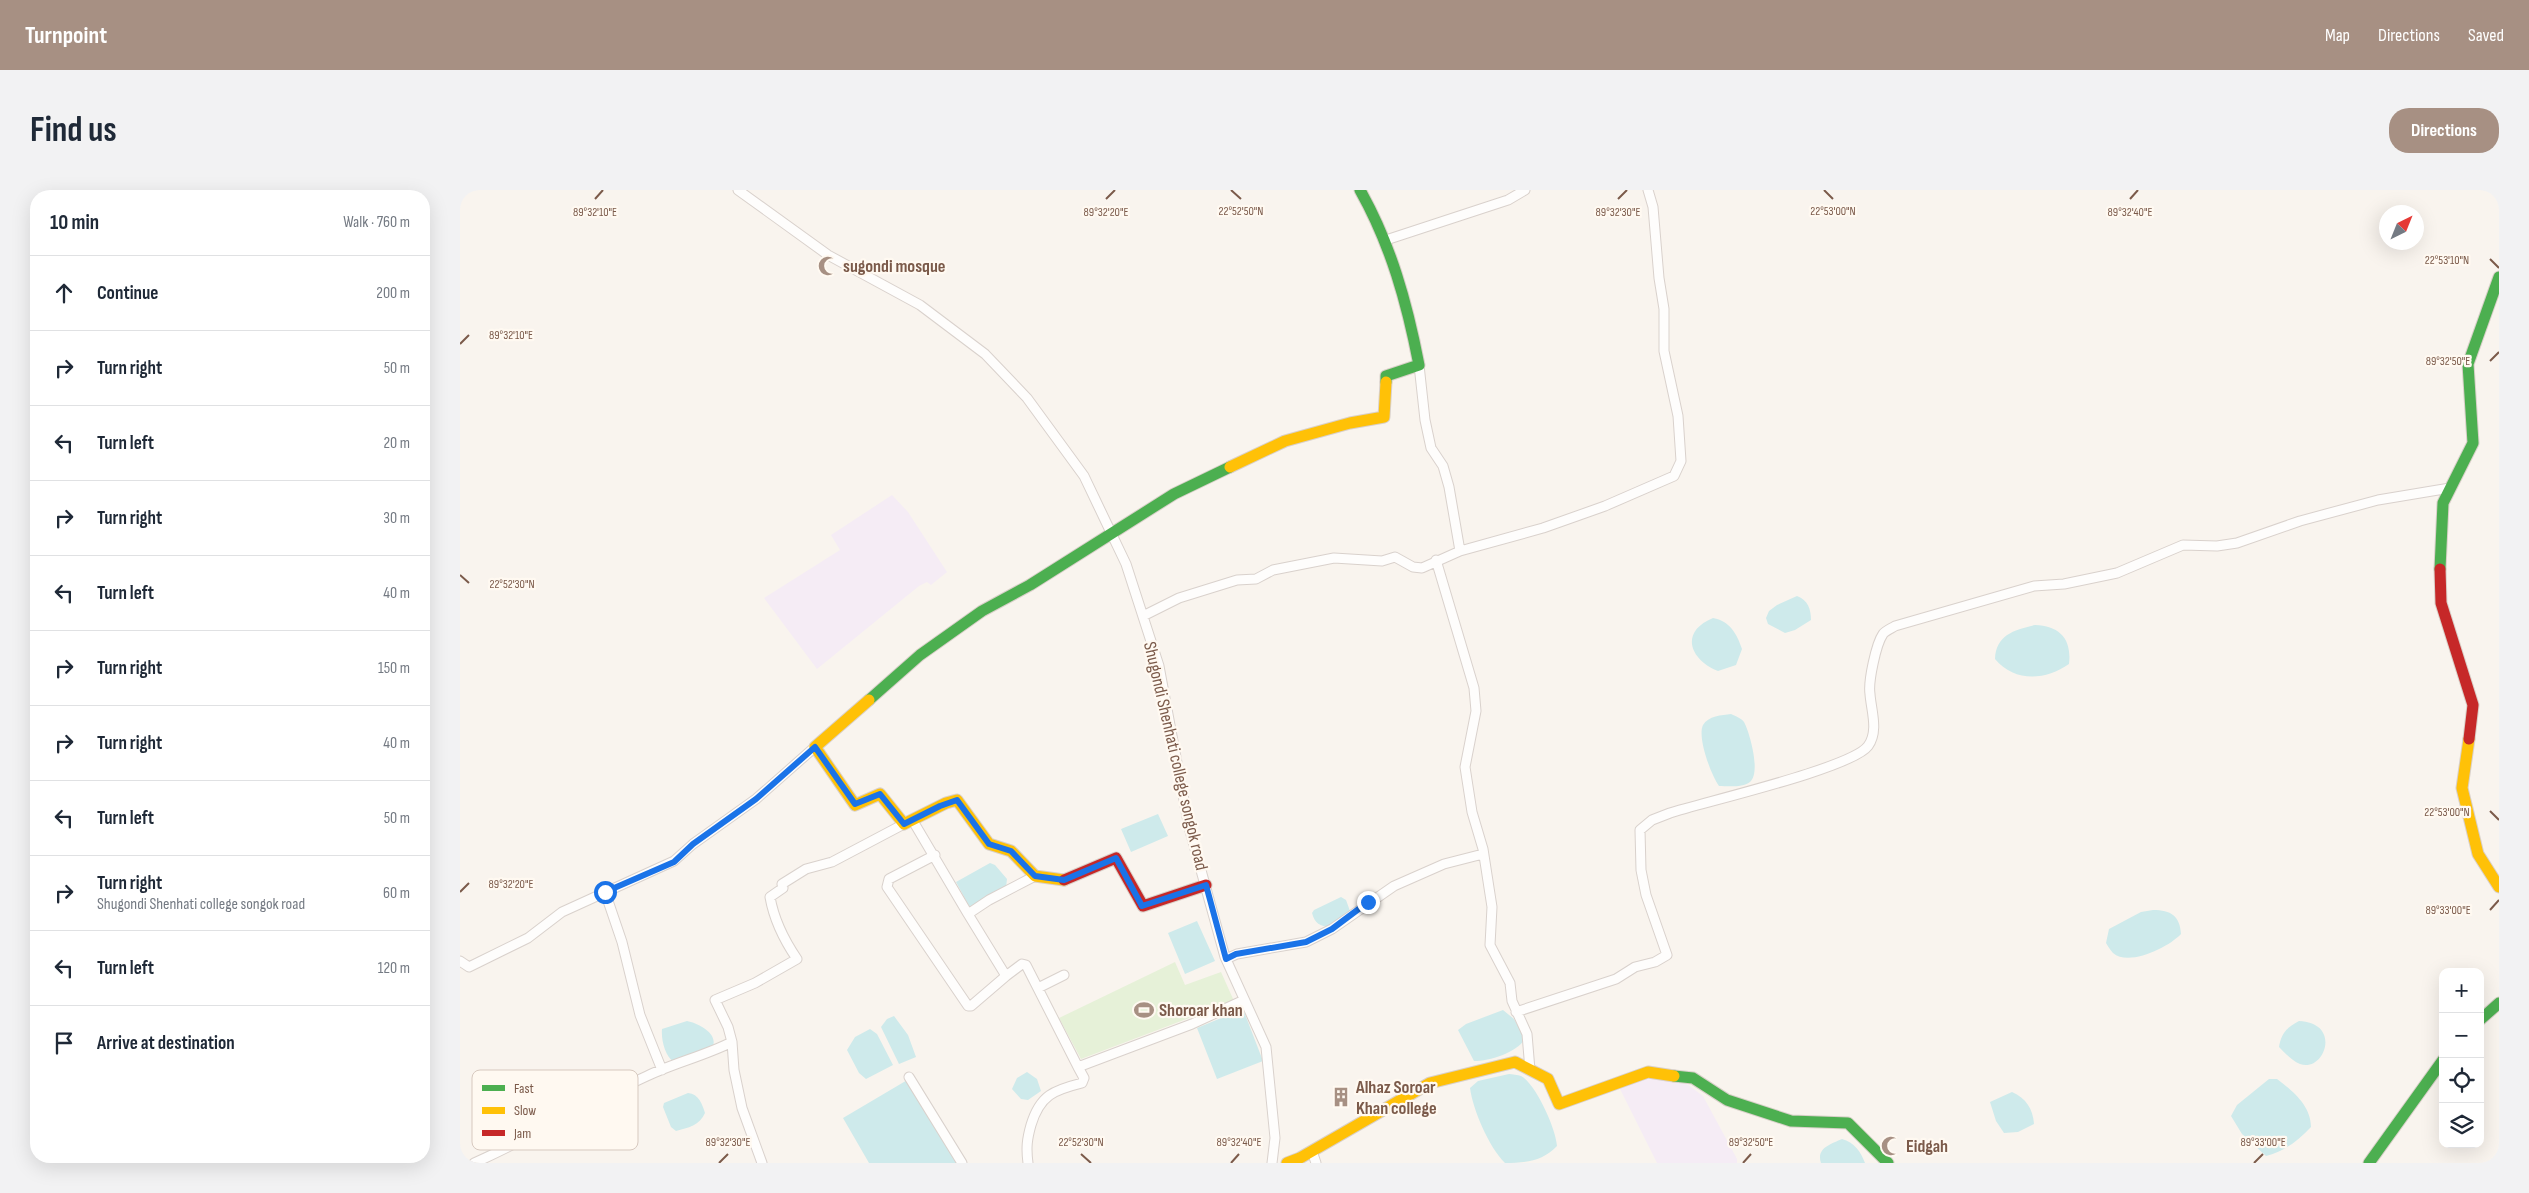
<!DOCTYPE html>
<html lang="en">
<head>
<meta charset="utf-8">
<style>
  :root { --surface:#fff; --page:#f2f2f3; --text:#1f2937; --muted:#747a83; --line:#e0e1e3; --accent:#a79083 }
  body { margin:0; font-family:"Sofia Sans Condensed",sans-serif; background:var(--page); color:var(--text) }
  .controls { position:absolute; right:15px; bottom:15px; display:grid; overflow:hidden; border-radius:10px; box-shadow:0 5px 20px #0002 }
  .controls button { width:45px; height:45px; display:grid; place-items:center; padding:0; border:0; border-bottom:1px solid var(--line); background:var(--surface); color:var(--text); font:25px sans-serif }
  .compass { position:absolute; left:1919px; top:15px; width:45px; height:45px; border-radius:50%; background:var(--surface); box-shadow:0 5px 20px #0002; rotate:43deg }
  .stop { position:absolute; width:15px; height:15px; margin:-11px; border:4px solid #1a73e8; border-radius:50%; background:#fff }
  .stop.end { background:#1a73e8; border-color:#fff; box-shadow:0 1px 5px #0008 }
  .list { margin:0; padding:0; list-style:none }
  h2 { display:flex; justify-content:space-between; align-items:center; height:65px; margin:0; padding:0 20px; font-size:21px }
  h2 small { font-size:16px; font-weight:400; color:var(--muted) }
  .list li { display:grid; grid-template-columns:32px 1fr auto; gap:15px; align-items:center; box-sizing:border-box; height:75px; padding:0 20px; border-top:1px solid var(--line) }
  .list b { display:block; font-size:19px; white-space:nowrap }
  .list p { margin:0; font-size:16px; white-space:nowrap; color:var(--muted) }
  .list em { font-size:16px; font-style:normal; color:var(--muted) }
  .icon { flex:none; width:28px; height:28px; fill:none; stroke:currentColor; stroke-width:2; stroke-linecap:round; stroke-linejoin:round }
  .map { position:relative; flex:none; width:2039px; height:973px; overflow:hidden; border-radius:20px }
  header { display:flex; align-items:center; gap:30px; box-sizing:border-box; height:70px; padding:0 25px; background:var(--accent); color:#fff }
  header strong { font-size:24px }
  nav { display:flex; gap:28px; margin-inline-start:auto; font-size:18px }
  .intro { display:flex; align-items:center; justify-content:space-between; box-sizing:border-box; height:120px; padding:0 30px }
  h1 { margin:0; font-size:35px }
  .button { padding:12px 22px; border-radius:20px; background:var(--accent); color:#fff; font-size:18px; font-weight:700 }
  main { display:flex; gap:30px; padding:0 30px }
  aside { flex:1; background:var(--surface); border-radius:20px; box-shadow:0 5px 20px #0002 }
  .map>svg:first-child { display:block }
  .education { fill:#f5ecf5 }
  .green { fill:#e6f1d8 }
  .water { fill:#ceeaeb }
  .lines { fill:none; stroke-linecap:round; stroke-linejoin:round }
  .street-casing { stroke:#d9d1cc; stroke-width:11 }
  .fast-casing { stroke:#d9d0c9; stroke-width:13 }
  .slow-casing { stroke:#d9d0c9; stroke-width:13 }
  .jam-casing { stroke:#d9d0c9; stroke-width:13 }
  .street { stroke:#fefdfc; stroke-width:9 }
  .fast { stroke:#4caf50; stroke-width:11 }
  .slow { stroke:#ffc107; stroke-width:11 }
  .jam { stroke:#c62828; stroke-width:11 }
  .route { stroke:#1a73e8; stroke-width:6 }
  .ticks { fill:none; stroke:#7b5a4a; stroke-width:2 }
  .labels { text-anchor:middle; stroke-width:4.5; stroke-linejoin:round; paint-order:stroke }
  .poi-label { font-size:18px; font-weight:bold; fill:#7b5a4a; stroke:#fff9f1; text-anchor:start }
  .street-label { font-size:18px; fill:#7b5a4a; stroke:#fff9f1 }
  .key { fill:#fff9f1; stroke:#d7c9bf; stroke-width:1 }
  .key-label { font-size:14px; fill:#7b5a4a }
  .ticks-label { font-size:12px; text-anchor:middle; fill:#7b5a4a; stroke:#fff9f1; stroke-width:4.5; stroke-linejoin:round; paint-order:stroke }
</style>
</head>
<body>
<header>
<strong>Turnpoint</strong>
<nav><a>Map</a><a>Directions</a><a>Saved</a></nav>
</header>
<div class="intro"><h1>Find us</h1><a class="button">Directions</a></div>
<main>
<aside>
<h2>10 min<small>Walk · 760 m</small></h2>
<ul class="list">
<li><svg class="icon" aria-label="ahead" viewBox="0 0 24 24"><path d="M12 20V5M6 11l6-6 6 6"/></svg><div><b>Continue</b></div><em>200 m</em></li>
<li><svg class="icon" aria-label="right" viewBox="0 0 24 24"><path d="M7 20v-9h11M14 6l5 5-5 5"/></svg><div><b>Turn right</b></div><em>50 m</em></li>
<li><svg class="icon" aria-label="left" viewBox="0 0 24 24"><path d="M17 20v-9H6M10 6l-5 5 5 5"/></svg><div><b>Turn left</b></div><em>20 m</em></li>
<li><svg class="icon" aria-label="right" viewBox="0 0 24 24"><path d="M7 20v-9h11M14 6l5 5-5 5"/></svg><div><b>Turn right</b></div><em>30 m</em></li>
<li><svg class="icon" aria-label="left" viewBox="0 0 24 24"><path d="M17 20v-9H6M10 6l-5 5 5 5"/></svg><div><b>Turn left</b></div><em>40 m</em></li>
<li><svg class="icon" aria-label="right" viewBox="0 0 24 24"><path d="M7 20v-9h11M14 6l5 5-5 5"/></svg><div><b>Turn right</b></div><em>150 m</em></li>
<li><svg class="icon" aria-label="right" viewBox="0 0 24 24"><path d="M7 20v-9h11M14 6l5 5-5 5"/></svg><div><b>Turn right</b></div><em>40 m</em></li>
<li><svg class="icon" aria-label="left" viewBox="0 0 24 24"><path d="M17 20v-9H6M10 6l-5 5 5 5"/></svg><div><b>Turn left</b></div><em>50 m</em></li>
<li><svg class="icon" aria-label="right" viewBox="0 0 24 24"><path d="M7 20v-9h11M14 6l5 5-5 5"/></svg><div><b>Turn right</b><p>Shugondi Shenhati college songok road</p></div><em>60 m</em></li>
<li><svg class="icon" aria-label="left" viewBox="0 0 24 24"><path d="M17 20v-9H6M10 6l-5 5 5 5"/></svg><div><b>Turn left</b></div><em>120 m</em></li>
<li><svg class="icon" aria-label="arrive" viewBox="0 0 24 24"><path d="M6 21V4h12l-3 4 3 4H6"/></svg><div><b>Arrive at destination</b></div></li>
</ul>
</aside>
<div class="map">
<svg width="2039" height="973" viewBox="0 0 2039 973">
  <rect width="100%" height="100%" fill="#f9f4ee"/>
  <path class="education" d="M432 305 448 322 487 382 471 395 467 392 459 396 357 479 304 408 380 360 371 345Z
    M1208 888 1227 894 1243 906 1277 969V973H1197L1160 899 1179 889Z"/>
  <path class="green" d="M715 772 725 795 761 782 774 811 621 869 599 828Z"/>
  <path class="water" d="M1337 406C1348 410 1351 419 1351 430L1335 440 1325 443 1308 434 1306 428 1309 421 1317 415Z
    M1253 428C1270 431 1277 444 1282 459L1276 475 1258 481C1230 470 1219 442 1253 428Z
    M1575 435C1600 436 1612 449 1609 474 1585 491 1554 492 1535 469 1536 445 1554 440 1575 435Z
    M1271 524C1275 526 1281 528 1284 532 1290 543 1301 583 1290 592 1282 598 1267 596 1259 596 1251 585 1237 547 1243 535 1248 526 1262 525 1271 524Z
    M698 624 708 646 671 662 661 639Z
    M530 673 535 675 547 689 546 697 510 718 496 692Z
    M881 707 886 710 890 721 870 737C860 736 855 734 852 723L854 720Z
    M1693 720C1711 720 1720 726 1721 744 1709 757 1669 777 1653 763 1650 760 1648 756 1646 753L1649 739 1681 722Z
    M737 731 755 771 725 784 708 743Z
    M783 819 803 871 757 889 737 838Z
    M1043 820 1054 829 1065 849C1056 863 1030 871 1014 871L998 840 1006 834Z
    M434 826 448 845 456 867 439 874 421 837 427 829Z
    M227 831C238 833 260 844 252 858L214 872C205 866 201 850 202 839Z
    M1839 831C1883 833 1864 883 1840 874 1832 871 1825 863 1819 857 1821 844 1827 837 1839 831Z
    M410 839 417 844 433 875 406 889 399 883 387 860 395 847Z
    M567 882 577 889 581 901 568 910 561 909 552 899 557 888Z
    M1049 884C1052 884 1058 885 1061 886 1076 894 1096 939 1097 956 1083 971 1066 973 1045 973 1029 957 1013 920 1010 898L1018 891Z
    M449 889 498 973H409L383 928Z
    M1809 889H1817C1833 901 1851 916 1851 937 1838 951 1825 961 1806 966L1782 944 1771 926 1777 915Z
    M1552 902C1566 908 1573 919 1574 934L1558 942 1544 943 1536 931 1530 912Z
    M228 903C239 904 242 914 245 923 240 935 228 938 216 941L211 937 203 917 204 913Z
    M1382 949C1394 952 1401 962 1405 973H1361C1356 958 1371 954 1382 949Z"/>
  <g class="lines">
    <defs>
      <path id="street" d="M278 0 368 65 460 115 525 164 567 208 624 286 666 374 699 476 729 637 765 767 806 857 815 948 812 973
        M926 50 1048 10 1065 0
        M1000 361 1083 338 1145 316 1214 286 1221 271 1218 226 1204 161V119L1199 88 1193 17 1188 0
        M976 370 1014 498 1016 521 1005 577 1012 622 1023 659 1032 717 1030 755 1050 793 1052 811 1067 844 1070 880
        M683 426 719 408 777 390 796 389 813 380 874 368 922 371 935 367 953 377 962 378 1000 361 989 297 983 276 971 258 965 230 959 175
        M453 631 508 724 529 710 575 686
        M475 665 429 689 427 697 508 816H511L546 786
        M145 702 162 752 180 825 202 880
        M508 724 546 786 562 774 566 775 618 877 732 834 784 810
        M766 769 777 764 846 752 872 739 934 696 984 674 1023 664
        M0 771 9 777 68 748 102 722 214 671 233 654 296 609 355 557
        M578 798 604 785
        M1056 822 1156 789 1175 777 1195 772 1207 765 1186 705 1181 680 1180 640 1192 630 1210 623C1244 612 1392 578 1408 556 1419 541 1411 520 1410 504 1408 492 1416 454 1423 444 1425 441 1432 438 1435 436L1574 396 1604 394 1657 383 1723 355 1757 356 1777 353 1840 331 1918 310 1990 298
        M272 852 274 880 282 918 302 973
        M449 887 502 973
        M852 961 856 973
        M14 973C73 947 128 913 187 886 214 873 244 866 272 852L268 837 255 810 295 793 337 769C324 750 314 730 310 707L323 698 322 694 346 679 372 672 444 634
        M568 973C566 958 567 949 571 935 580 905 594 900 622 893L624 888 618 877"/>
      <path id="fast" d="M900 0C931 55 947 113 959 175L926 186V192
        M1980 379 1983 313 2013 253 2008 174 2039 87
        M409 510 460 465 522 421 570 395 714 304 770 277
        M2020 830 2039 813
        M1214 886 1233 888 1267 910 1331 931 1388 933 1428 973
        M1909 973 1983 870"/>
      <path id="slow" d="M770 277 825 251 890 233 924 227 926 192
        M409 510 355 557 395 615 420 604 444 634 486 613 497 610 529 654 551 661 575 686 604 690
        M2009 549 2002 598 2018 664 2039 697
        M827 973 840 968 970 893 1055 872 1088 889 1099 914 1188 882 1214 886"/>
      <path id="jam" d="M1980 379 1981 413 2013 515 2009 549
        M604 690 656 668 683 716 746 695"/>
    </defs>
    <use href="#street" class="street-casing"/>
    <use href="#fast" class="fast-casing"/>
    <use href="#slow" class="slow-casing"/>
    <use href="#jam" class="jam-casing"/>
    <use href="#street" class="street"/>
    <use href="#fast" class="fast"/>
    <use href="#slow" class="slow"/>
    <use href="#jam" class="jam"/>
  </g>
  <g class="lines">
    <path class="route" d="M145 702 214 672 233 654 296 609 355 557 395 614 420 604 444 634 480 616 497 610 529 654 551 661 575 686 604 690 656 668 682 716 746 695 766 769 776 764 846 752 872 739 908 712"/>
  </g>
  <path class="ticks" d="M771 0 781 9M1364 0 1373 9M135 9 143 0M646 9 655 0M1158 9 1167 0M1670 9 1678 0M2030 69 2039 78M0 154 9 145M2030 171 2039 162M0 385 9 393M2030 621 2039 630M0 702 9 693M2030 720 2039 710M621 964 631 973M259 973 268 964M771 973 779 964M1283 973 1291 964M1794 973 1803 964"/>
  <defs>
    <symbol id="mosque-bare" viewBox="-9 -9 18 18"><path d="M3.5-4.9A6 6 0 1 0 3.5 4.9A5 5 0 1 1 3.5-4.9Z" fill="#a79083" stroke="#fff9f1" stroke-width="2.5" paint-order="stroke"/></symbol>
    <symbol id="stadium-bare" viewBox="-9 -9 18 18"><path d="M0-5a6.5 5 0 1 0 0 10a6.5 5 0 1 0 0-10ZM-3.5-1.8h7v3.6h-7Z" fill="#a79083" stroke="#fff9f1" stroke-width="2.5" paint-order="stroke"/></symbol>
    <symbol id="building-bare" viewBox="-9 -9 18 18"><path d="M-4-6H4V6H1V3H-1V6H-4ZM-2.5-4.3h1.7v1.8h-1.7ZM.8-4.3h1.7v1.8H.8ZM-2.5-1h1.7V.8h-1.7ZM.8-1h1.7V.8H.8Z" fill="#a79083" stroke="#fff9f1" stroke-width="2.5" paint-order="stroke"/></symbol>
  </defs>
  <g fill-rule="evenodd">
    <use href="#mosque-bare" x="354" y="62" width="28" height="28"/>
    <use href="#stadium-bare" x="670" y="806" width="28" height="28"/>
    <use href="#building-bare" x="867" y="893" width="28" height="28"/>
    <use href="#mosque-bare" x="1417" y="942" width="28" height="28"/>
  </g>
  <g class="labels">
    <g class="poi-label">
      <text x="383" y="82">sugondi mosque</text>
      <text x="699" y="826">Shoroar khan</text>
      <text x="896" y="903">Alhaz Soroar<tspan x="896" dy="21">Khan college</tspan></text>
      <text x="1446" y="962">Eidgah</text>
    </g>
    <g class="street-label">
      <text transform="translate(716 566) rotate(77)" y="6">Shugondi Shenhati college songok road</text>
    </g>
  </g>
  <rect x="12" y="880" width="166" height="80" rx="8" class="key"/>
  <rect x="22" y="895" width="23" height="6" fill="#4caf50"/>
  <rect x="22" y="917" width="23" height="7" fill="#ffc107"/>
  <rect x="22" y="940" width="23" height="6" fill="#c62828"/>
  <g class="key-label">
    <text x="54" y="903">Fast</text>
    <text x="54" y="925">Slow</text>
    <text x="54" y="948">Jam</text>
  </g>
  <g class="ticks-label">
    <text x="781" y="25">22°52'50"N</text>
    <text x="1373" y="25">22°53'00"N</text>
    <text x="135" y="26">89°32'10"E</text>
    <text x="646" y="26">89°32'20"E</text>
    <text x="1158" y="26">89°32'30"E</text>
    <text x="1670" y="26">89°32'40"E</text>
    <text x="1987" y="74">22°53'10"N</text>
    <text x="51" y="149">89°32'10"E</text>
    <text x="1988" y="175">89°32'50"E</text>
    <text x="52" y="398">22°52'30"N</text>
    <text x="1987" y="626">22°53'00"N</text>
    <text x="51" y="698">89°32'20"E</text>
    <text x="1988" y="724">89°33'00"E</text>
    <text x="268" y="956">89°32'30"E</text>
    <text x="779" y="956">89°32'40"E</text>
    <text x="1291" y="956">89°32'50"E</text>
    <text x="1803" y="956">89°33'00"E</text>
    <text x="621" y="956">22°52'30"N</text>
  </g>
</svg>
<div class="controls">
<button>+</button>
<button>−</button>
<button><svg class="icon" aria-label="locate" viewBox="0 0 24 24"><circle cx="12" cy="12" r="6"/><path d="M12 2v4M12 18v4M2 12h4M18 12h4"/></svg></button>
<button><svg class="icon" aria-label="layers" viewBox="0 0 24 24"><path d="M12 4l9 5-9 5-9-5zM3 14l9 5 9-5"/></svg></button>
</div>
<svg class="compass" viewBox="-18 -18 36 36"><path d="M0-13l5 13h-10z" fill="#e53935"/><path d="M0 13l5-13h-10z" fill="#747a83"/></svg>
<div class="stop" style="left:145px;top:702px"></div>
<div class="stop end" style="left:908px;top:712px"></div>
</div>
</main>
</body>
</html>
